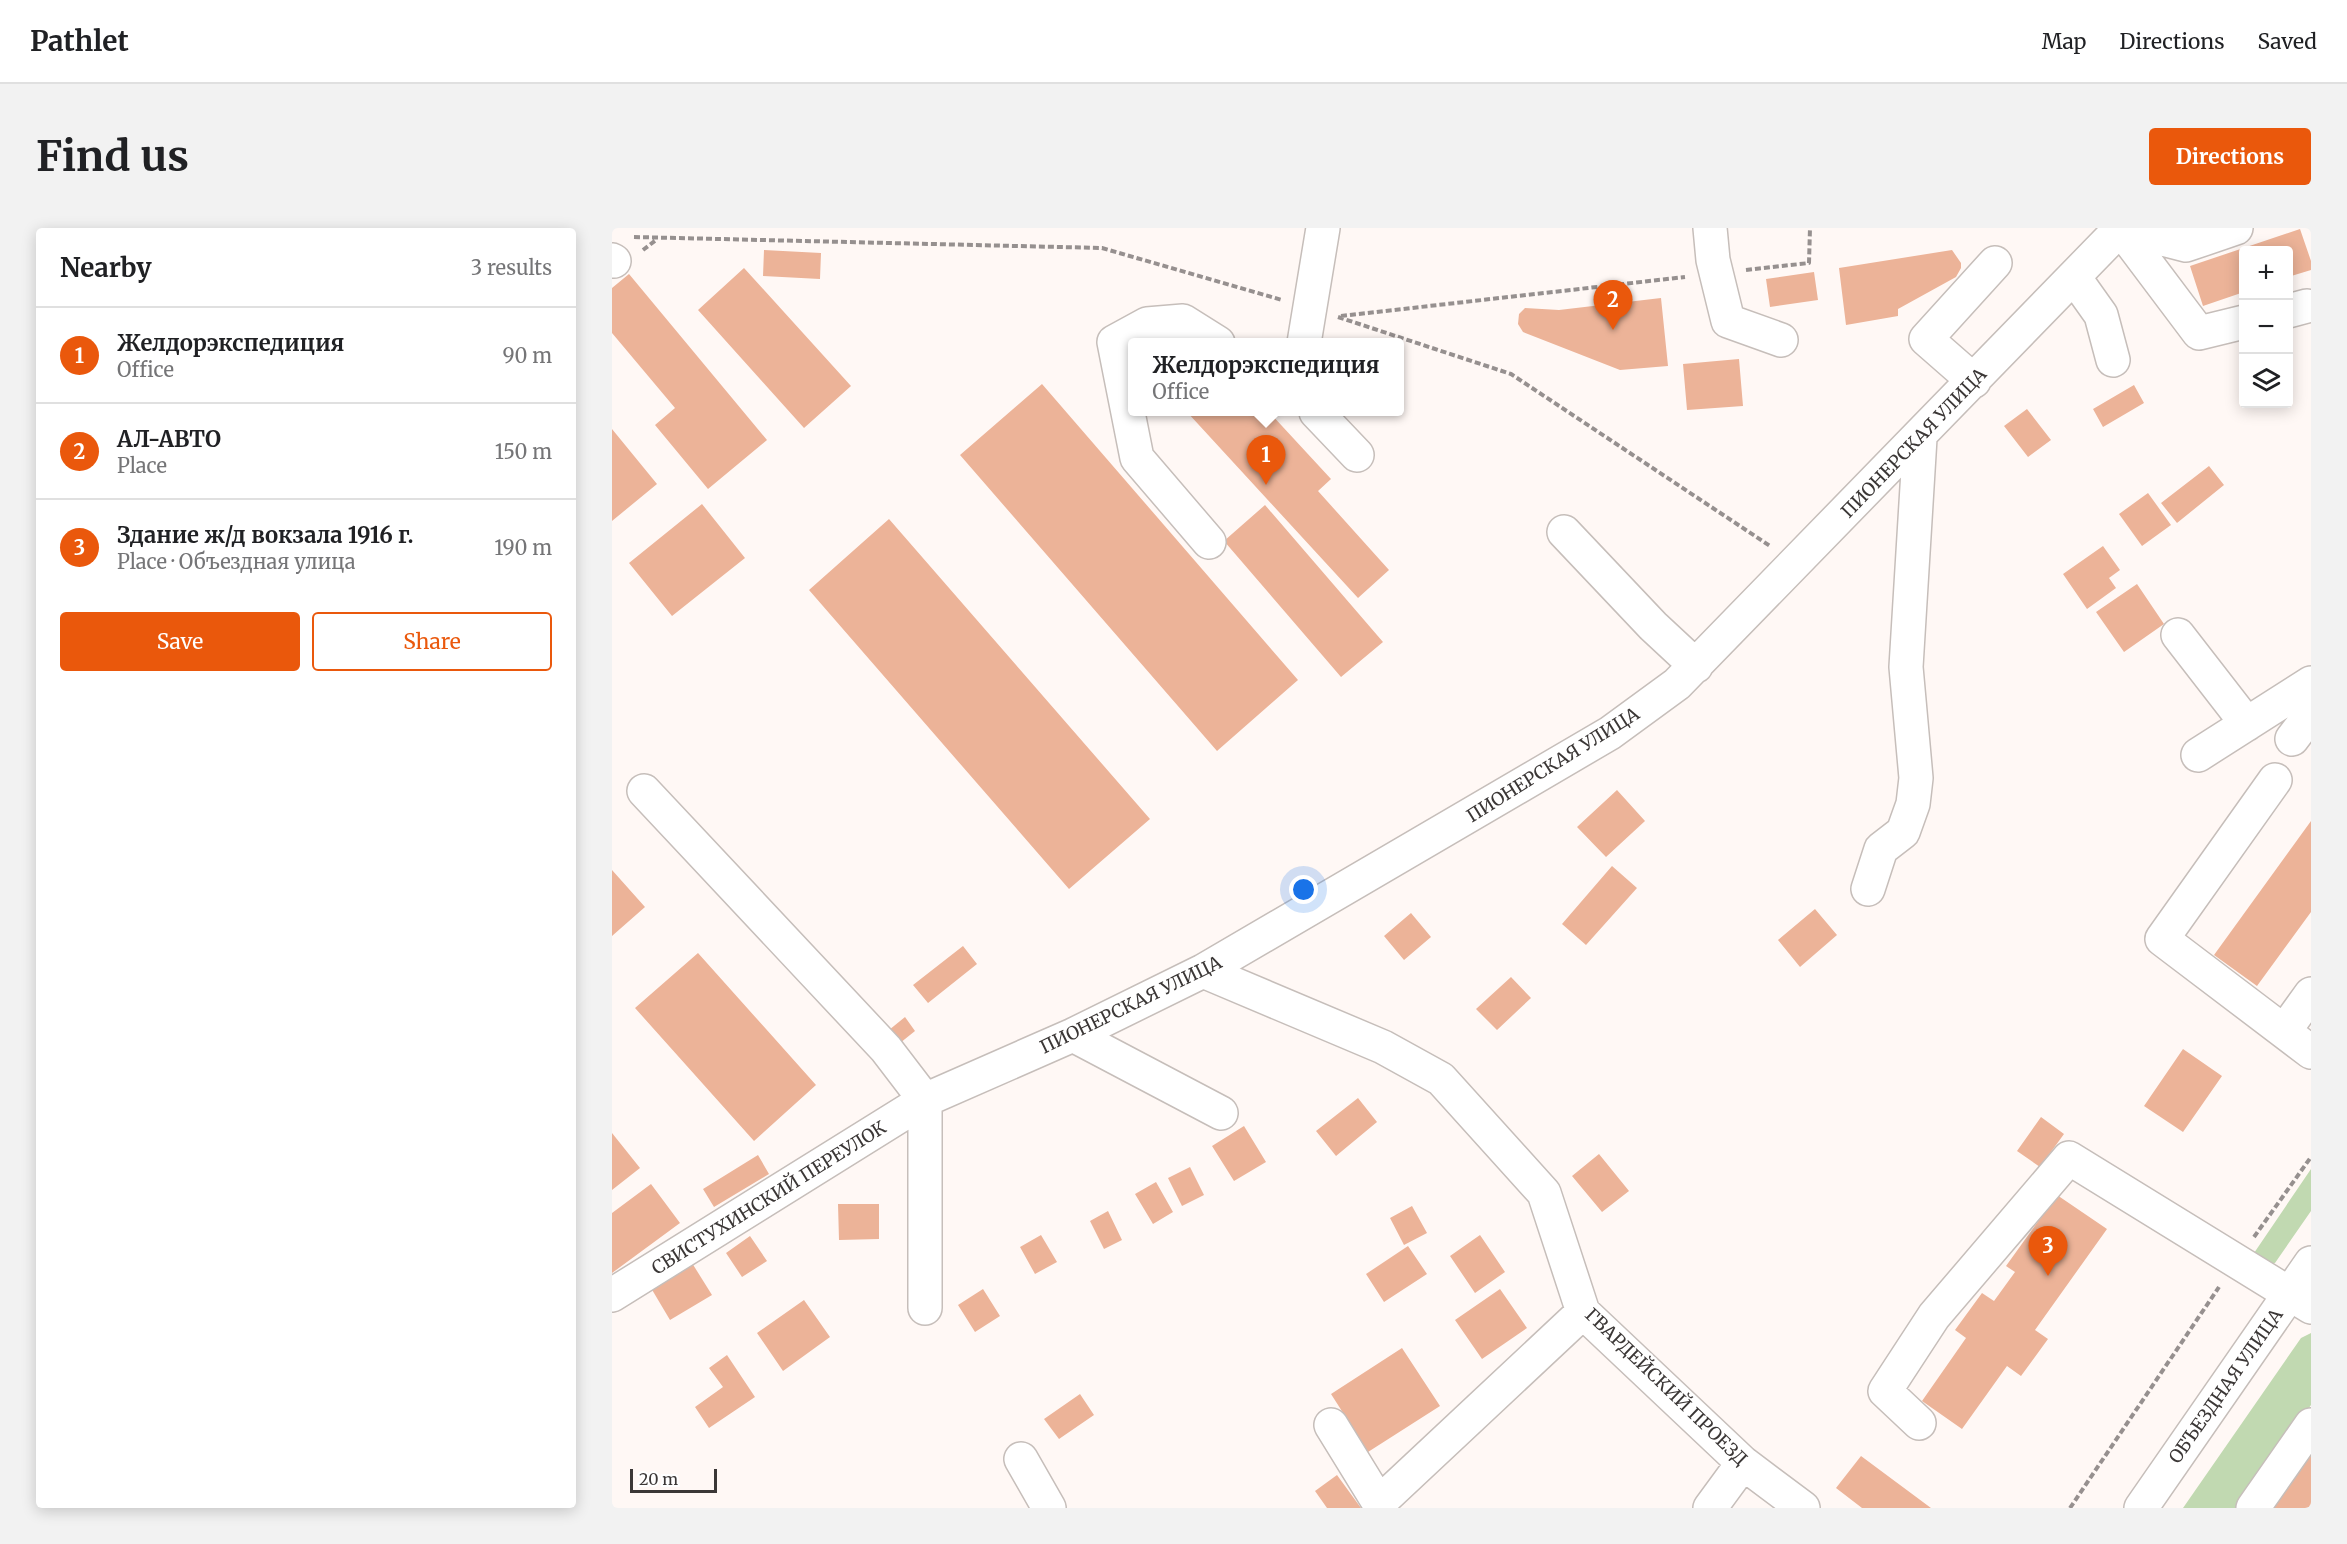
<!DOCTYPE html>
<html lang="en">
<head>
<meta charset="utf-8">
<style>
  :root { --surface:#fff; --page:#f2f2f2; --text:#202124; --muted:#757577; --line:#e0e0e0; --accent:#ea580c }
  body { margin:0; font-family:Merriweather,serif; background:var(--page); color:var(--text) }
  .controls { position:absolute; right:18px; top:18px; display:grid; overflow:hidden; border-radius:6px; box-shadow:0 3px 15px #0003 }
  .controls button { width:54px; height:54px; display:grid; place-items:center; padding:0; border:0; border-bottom:2px solid var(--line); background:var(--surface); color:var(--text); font:30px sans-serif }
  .scale { position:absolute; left:18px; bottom:15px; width:87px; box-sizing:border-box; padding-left:6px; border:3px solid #3b3736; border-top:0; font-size:16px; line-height:21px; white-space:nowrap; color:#3b3736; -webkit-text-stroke:4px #fff; paint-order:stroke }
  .you { position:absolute; left:692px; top:662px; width:21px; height:21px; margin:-15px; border:4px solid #fff; border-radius:50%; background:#1a73e8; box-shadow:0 0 0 9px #1a73e833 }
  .badge { display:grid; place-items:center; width:39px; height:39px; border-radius:50%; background:var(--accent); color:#fff; font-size:20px; font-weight:700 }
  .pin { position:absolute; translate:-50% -50px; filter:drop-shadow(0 2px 3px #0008) }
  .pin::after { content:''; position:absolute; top:32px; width:21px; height:18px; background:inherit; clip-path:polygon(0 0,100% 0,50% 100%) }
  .popup { position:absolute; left:516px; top:110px; width:276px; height:78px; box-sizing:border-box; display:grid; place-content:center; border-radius:6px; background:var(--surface); filter:drop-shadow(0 2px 4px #0005); font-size:20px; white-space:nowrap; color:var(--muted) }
  .popup b { font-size:22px; color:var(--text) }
  .popup::after { content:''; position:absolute; left:50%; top:100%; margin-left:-12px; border:12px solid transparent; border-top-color:var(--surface) }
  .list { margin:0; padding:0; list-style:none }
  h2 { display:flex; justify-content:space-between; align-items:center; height:78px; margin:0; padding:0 24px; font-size:26px }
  h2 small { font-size:20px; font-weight:400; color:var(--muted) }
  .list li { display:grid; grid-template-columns:39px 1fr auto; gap:18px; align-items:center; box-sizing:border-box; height:96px; padding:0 24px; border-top:2px solid var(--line) }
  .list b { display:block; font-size:22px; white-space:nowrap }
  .list p { margin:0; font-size:20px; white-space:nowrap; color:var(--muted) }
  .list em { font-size:20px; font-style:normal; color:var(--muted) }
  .actions { display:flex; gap:12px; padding:18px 24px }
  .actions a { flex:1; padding:14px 0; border:2px solid var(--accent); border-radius:6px; text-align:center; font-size:21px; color:var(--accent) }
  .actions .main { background:var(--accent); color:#fff }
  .icon { flex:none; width:33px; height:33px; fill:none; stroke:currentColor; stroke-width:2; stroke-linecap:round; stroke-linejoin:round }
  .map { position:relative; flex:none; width:1699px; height:1280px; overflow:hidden; border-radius:6px }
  header { display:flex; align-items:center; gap:36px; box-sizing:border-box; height:84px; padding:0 30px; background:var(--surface); border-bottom:2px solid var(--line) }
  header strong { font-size:28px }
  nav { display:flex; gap:33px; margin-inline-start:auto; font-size:21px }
  .intro { display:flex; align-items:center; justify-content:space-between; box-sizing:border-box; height:144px; padding:0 36px }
  h1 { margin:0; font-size:42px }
  .button { padding:15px 27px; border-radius:6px; background:var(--accent); color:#fff; font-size:21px; font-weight:700 }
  main { display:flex; gap:36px; padding:0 36px }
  aside { flex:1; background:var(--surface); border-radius:6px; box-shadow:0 3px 15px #0003 }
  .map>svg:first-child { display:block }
  .green { fill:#c1d9b1 }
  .building { fill:#ecb398 }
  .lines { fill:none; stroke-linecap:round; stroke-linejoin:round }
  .minor-casing { stroke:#c6beba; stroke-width:36 }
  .major-casing { stroke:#c6beba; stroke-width:36 }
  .path { stroke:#96908f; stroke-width:4; stroke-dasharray:6 3; stroke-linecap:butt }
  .minor { stroke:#fff; stroke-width:33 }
  .major { stroke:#fff; stroke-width:33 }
  .labels { text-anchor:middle; stroke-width:4.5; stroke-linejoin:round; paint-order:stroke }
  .street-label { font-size:18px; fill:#3b3736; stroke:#fff }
</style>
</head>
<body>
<header>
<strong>Pathlet</strong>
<nav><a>Map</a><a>Directions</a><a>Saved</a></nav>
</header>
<div class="intro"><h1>Find us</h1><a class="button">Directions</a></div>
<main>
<aside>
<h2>Nearby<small>3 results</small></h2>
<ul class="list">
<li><span class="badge">1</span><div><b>Желдорэкспедиция</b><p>Office</p></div><em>90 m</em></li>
<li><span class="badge">2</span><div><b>АЛ-АВТО</b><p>Place</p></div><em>150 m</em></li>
<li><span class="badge">3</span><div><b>Здание ж/д вокзала 1916 г.</b><p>Place · Объездная улица</p></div><em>190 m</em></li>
</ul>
<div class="actions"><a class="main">Save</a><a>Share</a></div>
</aside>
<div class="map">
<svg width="1699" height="1280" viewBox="0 0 1699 1280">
  <rect width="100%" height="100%" fill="#fff8f5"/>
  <path class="green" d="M1699 941V983L1663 1035 1656 1037 1640 1028Z
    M1699 1105V1177L1626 1280H1571L1689 1110Z"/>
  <path class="building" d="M1688 1 1699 33V42L1676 49V22H1632V64L1591 78 1578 38Z
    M152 22 209 25 208 51 151 48Z
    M1340 22 1349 35V40L1344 49 1286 81V88L1234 97 1227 40Z
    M132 40 239 158 192 200 86 82Z
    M1202 44 1206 72 1158 79 1154 51Z
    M17 46 155 212 96 261 43 197 63 180 0 105V60Z
    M1049 70 1056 138 1008 142 911 104 906 96 907 86 913 80 947 82Z
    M1127 131 1131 178 1075 182 1071 136Z
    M430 156 686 452 605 523 348 227Z
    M1522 157 1532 175 1491 199 1481 181Z
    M1415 181 1439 212 1416 229 1392 198Z
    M575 184H657L719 251 706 263 777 342 746 370Z
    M0 201 45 256 0 293Z
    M1597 238 1612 257 1565 295 1549 275Z
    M1536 265 1559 297 1530 318 1507 286Z
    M90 276 133 330 60 388 17 335Z
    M653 277 771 414 729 449 612 313Z
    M277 291 538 591 457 661 197 362Z
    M1491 318 1508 342 1497 350 1504 360 1475 381 1451 346Z
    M1525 356 1552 396 1512 424 1484 384Z
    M1005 562 1033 593 994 629 965 599Z
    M1699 593V684L1645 758 1602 727Z
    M1000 638 1025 660 974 717 950 696Z
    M0 642 33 679 0 708Z
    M1203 681 1225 707 1188 739 1166 712Z
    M799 685 819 709 792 732 772 708Z
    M351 718 365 736 316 775 301 757Z
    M86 725 204 857 142 913 23 780Z
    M899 749 919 770 885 802 864 781Z
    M293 789 303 803 288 815 277 802Z
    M1571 821 1610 848 1571 904 1532 878Z
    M746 870 765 894 724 928 704 903Z
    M1429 889 1452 906 1428 939 1405 923Z
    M632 898 654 934 622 953 600 918Z
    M0 905 28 940 0 962Z
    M987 926 1017 963 990 984 960 948Z
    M146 927 157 946 102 979 91 961Z
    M578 939 592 967 570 978 556 950Z
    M544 954 561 984 541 996 523 966Z
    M39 956 68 995 0 1045V985Z
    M1445 967 1495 1001 1423 1102 1436 1111 1409 1148 1395 1138 1350 1201 1310 1173 1354 1110 1343 1102 1370 1065 1382 1073 1403 1044 1394 1038Z
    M226 976H267V1011L227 1012Z
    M800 978 815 1005 792 1017 778 990Z
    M496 983 510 1012 492 1021 478 993Z
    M429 1007 445 1034 423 1046 408 1019Z
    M868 1007 893 1044 863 1065 838 1028Z
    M138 1008 155 1033 130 1049 114 1025Z
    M796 1018 815 1046 772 1074 754 1046Z
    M80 1035 100 1067 58 1092 39 1060Z
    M371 1061 388 1088 363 1104 346 1077Z
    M888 1061 915 1100 870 1131 843 1092Z
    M192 1072 218 1109 171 1143 145 1105Z
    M790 1120 828 1178 756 1224 719 1166Z
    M115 1127 143 1169 97 1200 83 1179 111 1159 97 1140Z
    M468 1166 482 1187 447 1211 432 1191Z
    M1699 1225V1280H1660Z
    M1249 1228 1319 1280H1250L1224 1260Z
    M725 1247 749 1280H715L703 1263Z"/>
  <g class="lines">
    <defs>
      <path id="minor" d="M1098 0 1101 32 1116 93 1169 112
        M1624 0 1574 17 1508 0 1587 105 1632 94
        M0 32 2 33
        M1462 49 1489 87 1501 132
        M1676 83 1695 78
        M692 115 711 0
        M1362 153 1314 111 1383 35
        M704 184 745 227
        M952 304 1041 398 1084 438
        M597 314 525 230 502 114 535 96 571 93 606 115
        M1566 407 1635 496
        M1680 511 1699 486
        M1586 527 1699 455
        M1663 552 1550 711 1699 824
        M32 563 274 821 313 872V1080
        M1256 661 1269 621 1291 604 1301 576 1304 550 1294 439 1308 210
        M591 743 771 819 829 851 932 965 971 1084 1131 1235 1191 1280
        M1673 802 1699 766
        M461 807 609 885
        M0 1067 313 872 461 807 591 743 998 505 1065 456 1509 0
        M1307 1195 1273 1163 1322 1088 1457 930 1699 1079
        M719 1197 767 1275 971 1084
        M409 1231 437 1280
        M1098 1280 1131 1235
        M1641 1280 1699 1197"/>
      <path id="major" d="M1529 1280 1699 1035"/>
    </defs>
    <use href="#minor" class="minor-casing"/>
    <use href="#major" class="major-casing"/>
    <path class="path" d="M22 9 490 20 670 72
      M31 22 44 12
      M1134 42 1197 35 1198 0
      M729 88 1073 49
      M726 89 899 146 1158 318
      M1642 1009 1699 929
      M1458 1280 1607 1059"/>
    <use href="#minor" class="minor"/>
    <use href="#major" class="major"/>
  </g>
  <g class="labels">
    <g class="street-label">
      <text transform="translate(1302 215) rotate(-46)" y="6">ПИОНЕРСКАЯ УЛИЦА</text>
      <text transform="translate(941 537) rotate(-32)" y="6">ПИОНЕРСКАЯ УЛИЦА</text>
      <text transform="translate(519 777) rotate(-26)" y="6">ПИОНЕРСКАЯ УЛИЦА</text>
      <text transform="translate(157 970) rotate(-32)" y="6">СВИСТУХИНСКИЙ ПЕРЕУЛОК</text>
      <text transform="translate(1614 1158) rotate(-55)" y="6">ОБЪЕЗДНАЯ УЛИЦА</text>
      <text transform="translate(1054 1159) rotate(44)" y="6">ГВАРДЕЙСКИЙ ПРОЕЗД</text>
    </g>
  </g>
</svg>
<div class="controls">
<button>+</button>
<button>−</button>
<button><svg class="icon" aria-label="layers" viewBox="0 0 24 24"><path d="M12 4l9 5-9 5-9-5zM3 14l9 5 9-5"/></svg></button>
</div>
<div class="scale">20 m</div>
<div class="you"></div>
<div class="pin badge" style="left:654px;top:257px">1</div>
<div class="popup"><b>Желдорэкспедиция</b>Office</div>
<div class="pin badge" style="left:1001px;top:102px">2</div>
<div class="pin badge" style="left:1436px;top:1048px">3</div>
</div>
</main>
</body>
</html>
